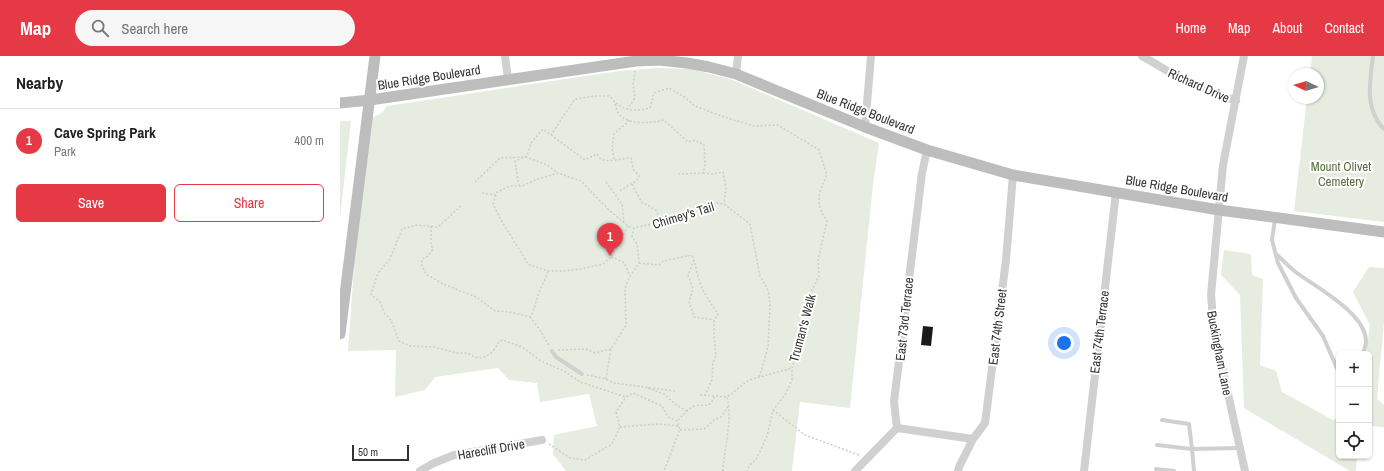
<!DOCTYPE html>
<html lang="en">
<head>
<meta charset="utf-8">
<style>
  :root { --surface:#fff; --page:#f6f6f6; --text:#222; --muted:#767676; --line:#e0e0e0; --accent:#e63946 }
  body { margin:0; font-family:"Archivo Narrow",sans-serif; background:var(--page); color:var(--text) }
  .controls { position:absolute; right:12px; bottom:12px; display:grid; overflow:hidden; border-radius:6px; box-shadow:0 1px 3px #0004 }
  .controls button { width:36px; height:36px; display:grid; place-items:center; padding:0; border:0; border-bottom:1px solid var(--line); background:var(--surface); color:var(--text); font:20px sans-serif }
  .compass { position:absolute; left:948px; top:12px; width:36px; height:36px; border-radius:50%; background:var(--surface); box-shadow:0 1px 3px #0004; rotate:274deg }
  .scale { position:absolute; left:12px; bottom:10px; width:57px; box-sizing:border-box; padding-left:4px; border:2px solid #333; border-top:0; font-size:11px; line-height:14px; white-space:nowrap; color:#333; -webkit-text-stroke:3px #fff; paint-order:stroke }
  .you { position:absolute; left:724px; top:287px; width:14px; height:14px; margin:-10px; border:3px solid #fff; border-radius:50%; background:#1a73e8; box-shadow:0 0 0 6px #1a73e833 }
  .badge { display:grid; place-items:center; width:26px; height:26px; border-radius:50%; background:var(--accent); color:#fff; font-size:13px; font-weight:700 }
  .pin { position:absolute; translate:-50% -33px; filter:drop-shadow(0 1px 2px #0008) }
  .pin::after { content:''; position:absolute; top:21px; width:14px; height:12px; background:inherit; clip-path:polygon(0 0,100% 0,50% 100%) }
  .list { margin:0; padding:0; list-style:none }
  h2 { display:flex; justify-content:space-between; align-items:center; height:52px; margin:0; padding:0 16px; font-size:17px }
  h2 small { font-size:13px; font-weight:400; color:var(--muted) }
  .list li { display:grid; grid-template-columns:26px 1fr auto; gap:12px; align-items:center; box-sizing:border-box; height:64px; padding:0 16px; border-top:1px solid var(--line) }
  .list b { display:block; font-size:15px; white-space:nowrap }
  .list p { margin:0; font-size:13px; white-space:nowrap; color:var(--muted) }
  .list em { font-size:13px; font-style:normal; color:var(--muted) }
  .actions { display:flex; gap:8px; padding:12px 16px }
  .actions a { flex:1; padding:9px 0; border:1px solid var(--accent); border-radius:6px; text-align:center; font-size:14px; color:var(--accent) }
  .actions .main { background:var(--accent); color:#fff }
  .icon { flex:none; width:22px; height:22px; fill:none; stroke:currentColor; stroke-width:2; stroke-linecap:round; stroke-linejoin:round }
  .map { position:relative; flex:none; width:1044px; height:415px; overflow:hidden }
  header { display:flex; align-items:center; gap:24px; box-sizing:border-box; height:56px; padding:0 20px; background:var(--accent); color:#fff }
  header strong { font-size:19px }
  nav { display:flex; gap:22px; margin-inline-start:auto; font-size:14px }
  .search { width:280px; height:36px; background:var(--page); display:flex; align-items:center; gap:10px; box-sizing:border-box; padding:0 14px; border-radius:22px; color:var(--muted); font-size:15px }
  main { display:flex }
  aside { flex:1; background:var(--surface) }
  .map>svg:first-child { display:block }
  .green { fill:#e6ecdf }
  .building { fill:#1a1a1a }
  .lines { fill:none; stroke-linecap:round; stroke-linejoin:round }
  .path { stroke:#cdcdcd; stroke-width:1.5; stroke-dasharray:2 2; stroke-linecap:butt }
  .service { stroke:#d0d0d0; stroke-width:4 }
  .minor { stroke:#d0d0d0; stroke-width:8 }
  .secondary { stroke:#bdbdbd; stroke-width:11 }
  .labels { text-anchor:middle; stroke-width:4; stroke-linejoin:round; paint-order:stroke }
  .street-label { font-size:13px; fill:#333; stroke:#fff }
  .park-label { font-size:13px; fill:#56703f; stroke:#fff }
</style>
</head>
<body>
<header>
<strong>Map</strong>
<div class="search"><svg class="icon" aria-label="search" viewBox="0 0 24 24"><circle cx="10" cy="10" r="6"/><path d="M15 15l6 6"/></svg>Search here</div>
<nav><a>Home</a><a>Map</a><a>About</a><a>Contact</a></nav>
</header>
<main>
<aside>
<h2>Nearby<small></small></h2>
<ul class="list">
<li><span class="badge">1</span><div><b>Cave Spring Park</b><p>Park</p></div><em>400 m</em></li>
</ul>
<div class="actions"><a class="main">Save</a><a>Share</a></div>
</aside>
<div class="map">
<svg width="1044" height="415" viewBox="0 0 1044 415">
  <rect width="100%" height="100%" fill="#fff"/>
  <path class="green" d="M972 0H1044V166L954 155 967 42H978V18H970Z
    M315 12 351 13 393 24 539 87 533 129 510 352 460 346 452 415H226L213 398 214 379 257 370 249 338 200 346 197 327 169 324 158 312 95 321 85 334 55 341 56 294 8 295 17 169 31 62 42 57 47 50 279 15Z
    M0 65H11L0 161Z
    M884 194 911 198 912 219 923 223 920 309 936 315 942 336 993 364 999 362V400H1017L1016 415H1010L904 352 900 239 881 219Z
    M1029 211 1044 212V266L1037 343 1044 349V371L1029 370V298H1026L1030 269 1013 236Z"/>
  <path class="building" d="M583 270 593 271 591 290 581 289Z"/>
  <g class="lines">
    <path class="path" d="M275 48C276 51 277 55 278 57 287 70 311 67 324 64L348 86 355 84 364 89 365 109 363 117 339 118
      M287 54 295 42 293 28 295 15
      M211 79 245 104 257 98C258 100 259 102 261 103 267 107 284 102 291 102L293 113 299 120 297 124 292 128 302 147 308 149 310 151 316 154 321 166
      M274 103 272 93 274 78 290 64
      M363 117 372 118 383 116 386 132 384 148
      M135 126 160 102 186 101 207 109 218 117
      M266 126 282 148 284 167
      M179 130 175 105 187 100 191 87 203 73 211 79 235 43 255 40H270C280 55 293 56 310 52L314 37 329 32 343 40 355 50 384 61 414 70 438 69 479 94 487 119C478 136 475 149 487 165L478 204 479 220 469 240 464 276 452 312V324L445 339 433 354 427 380 417 402 409 410 407 415
      M280 135 289 129 292 128
      M142 137 156 139
      M121 150 98 171 77 169 62 173 50 203 38 217 31 238 40 246 45 258 51 264 59 285 70 290 93 291 118 297H128C137 304 146 303 154 294 157 290 157 287 162 284L182 291 201 305 224 315 240 326 286 341 293 337 322 350 328 361 337 365 340 373 324 415
      M91 170V189L93 193 88 200 82 203V210L86 218 103 228 136 241 155 255 169 256 190 261C195 253 196 245 199 236 202 229 206 222 208 215
      M288 170 271 201 263 208 241 213 223 215H208L188 208 160 162 153 148 157 136 170 130H182L198 123 218 117 241 125 270 155 288 170 294 172 321 166 371 147H377L384 148 410 168 420 220 428 234 430 248 428 291 419 322
      M271 201C283 205 286 207 289 219
      M354 204 348 219 353 233 349 246 354 261 374 264
      M299 207 319 209 323 205 352 199C356 209 357 221 362 232 366 241 373 250 378 258L374 264V280L376 300 373 306 372 324 365 339
      M190 261 200 274 210 291
      M218 294 246 293 255 297 271 293 286 269 285 232 290 220 296 212 299 207 297 188 292 181 294 172
      M247 319 266 323 274 327 335 335
      M266 323 271 293
      M308 332 324 338 336 349 347 355
      M360 339 387 341 409 324 452 312
      M433 354 465 379 519 399
      M338 364C343 360 348 352 355 350 367 347 368 354 375 340
      M280 371 318 368 339 370
      M340 374 364 373 374 364 381 361 389 349
      M209 388 230 402 245 404 272 388 280 371 276 356 286 341
      M383 415C384 391 393 365 387 341"/>
    <path class="service" d="M1033 0C1030 25 1024 53 1044 73
      M935 163 932 184 938 207 956 242 983 280 999 317
      M936 198C943 204 949 211 957 217 977 232 1043 266 1022 298
      M212 295 216 301 242 318
      M817 389 852 393 849 368 822 364
      M816 413 834 415
      M854 415 852 393 899 392"/>
    <path class="minor" d="M165 0 168 23
      M802 0 845 25 896 45
      M904 0 883 109 871 239 874 274 905 415
      M396 18 398 0
      M525 71 531 0
      M557 372 633 383
      M80 415 94 407 114 399 202 384
      M515 415 557 372 554 346 582 117 587 94
      M618 415 619 411 633 383 645 367 666 204 673 119
      M744 415 776 136"/>
    <path class="secondary" d="M0 47 30 44 296 5 319 4 347 7 369 11 396 18 525 71 587 94 673 119 879 154 1044 176
      M0 278 35 0"/>
  </g>
  <g class="labels">
    <g class="street-label">
      <text transform="translate(89 21) rotate(-9)" y="5">Blue Ridge Boulevard</text>
      <text transform="translate(859 29) rotate(24)" y="5">Richard Drive</text>
      <text transform="translate(526 55) rotate(21)" y="5">Blue Ridge Boulevard</text>
      <text transform="translate(837 132) rotate(10)" y="5">Blue Ridge Boulevard</text>
      <text transform="translate(343 159) rotate(-17)" y="5">Chimey's Tail</text>
      <text transform="translate(564 263) rotate(-84)" y="5">East 73rd Terrace</text>
      <text transform="translate(657 271) rotate(-83)" y="5">East 74th Street</text>
      <text transform="translate(462 272) rotate(-75)" y="5">Truman's Walk</text>
      <text transform="translate(759 276) rotate(-83)" y="5">East 74th Terrace</text>
      <text transform="translate(880 297) rotate(79)" y="5">Buckingham Lane</text>
      <text transform="translate(151 393) rotate(-10)" y="5">Harecliff Drive</text>
    </g>
    <g class="park-label">
      <text x="1001" y="115">Mount Olivet<tspan x="1001" dy="15">Cemetery</tspan></text>
    </g>
  </g>
</svg>
<div class="controls">
<button>+</button>
<button>−</button>
<button><svg class="icon" aria-label="locate" viewBox="0 0 24 24"><circle cx="12" cy="12" r="6"/><path d="M12 2v4M12 18v4M2 12h4M18 12h4"/></svg></button>
</div>
<svg class="compass" viewBox="-18 -18 36 36"><path d="M0-13l5 13h-10z" fill="#e53935"/><path d="M0 13l5-13h-10z" fill="#767676"/></svg>
<div class="scale">50 m</div>
<div class="you"></div>
<div class="pin badge" style="left:270px;top:200px">1</div>
</div>
</main>
</body>
</html>
